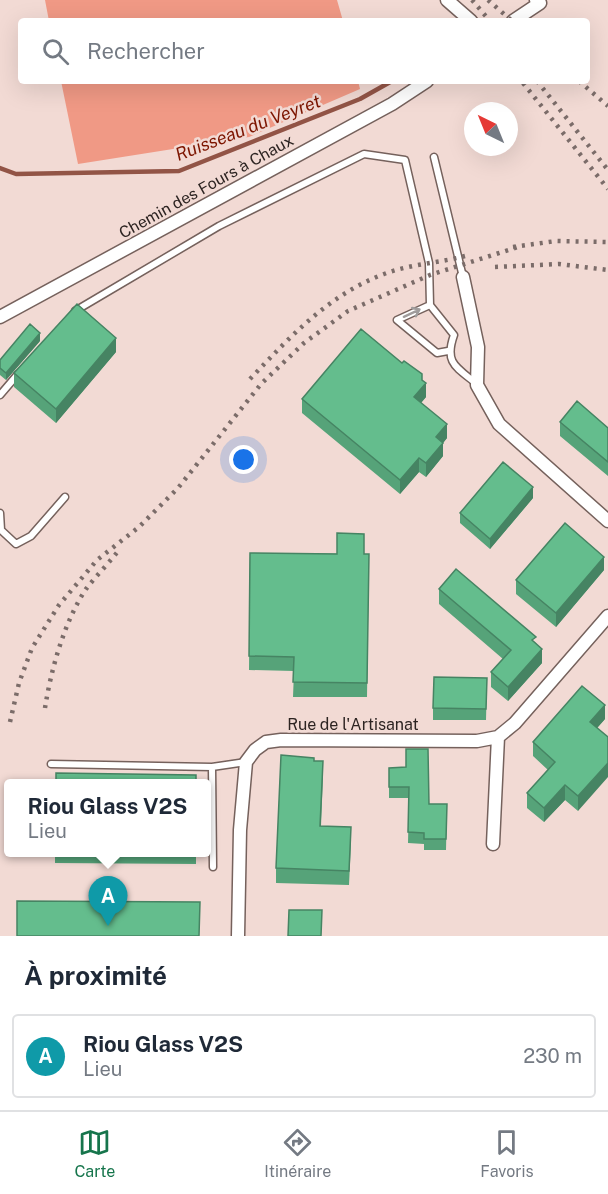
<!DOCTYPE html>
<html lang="fr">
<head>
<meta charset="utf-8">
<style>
  :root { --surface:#fff; --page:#f2f2f3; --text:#1f2937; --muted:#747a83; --line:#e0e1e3; --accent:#16754c }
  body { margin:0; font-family:"Public Sans",sans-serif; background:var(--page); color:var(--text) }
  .compass { position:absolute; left:464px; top:102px; width:54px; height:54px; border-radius:50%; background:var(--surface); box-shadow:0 6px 24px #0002; rotate:317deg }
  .you { position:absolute; left:244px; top:460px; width:21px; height:21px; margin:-15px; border:4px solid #fff; border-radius:50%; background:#1a73e8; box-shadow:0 0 0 9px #1a73e833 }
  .badge { display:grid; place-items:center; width:39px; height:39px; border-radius:50%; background:var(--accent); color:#fff; font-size:20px; font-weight:700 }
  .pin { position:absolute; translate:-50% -50px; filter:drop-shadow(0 2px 3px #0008) }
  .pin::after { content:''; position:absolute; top:32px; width:21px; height:18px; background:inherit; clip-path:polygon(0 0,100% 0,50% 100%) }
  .popup { position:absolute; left:4px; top:779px; width:207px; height:78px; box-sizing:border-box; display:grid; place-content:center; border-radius:6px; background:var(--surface); filter:drop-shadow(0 2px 4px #0005); font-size:20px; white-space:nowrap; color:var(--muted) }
  .popup b { font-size:22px; color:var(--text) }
  .popup::after { content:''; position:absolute; left:50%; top:100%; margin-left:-12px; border:12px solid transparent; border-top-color:var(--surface) }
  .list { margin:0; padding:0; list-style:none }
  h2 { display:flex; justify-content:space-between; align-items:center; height:78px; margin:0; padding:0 24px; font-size:26px }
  h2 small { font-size:20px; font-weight:400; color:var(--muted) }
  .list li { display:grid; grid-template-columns:39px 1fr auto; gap:18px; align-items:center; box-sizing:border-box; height:84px; margin:0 12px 12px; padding:0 12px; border:2px solid var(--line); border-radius:6px }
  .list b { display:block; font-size:22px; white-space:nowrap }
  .list p { margin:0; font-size:20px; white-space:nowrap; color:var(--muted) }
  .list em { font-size:20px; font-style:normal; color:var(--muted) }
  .icon { flex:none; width:33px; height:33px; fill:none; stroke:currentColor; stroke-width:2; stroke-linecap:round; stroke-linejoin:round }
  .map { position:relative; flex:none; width:608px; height:936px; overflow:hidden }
  .search { position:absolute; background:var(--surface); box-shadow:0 6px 24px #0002; left:18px; right:18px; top:18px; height:66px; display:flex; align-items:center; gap:15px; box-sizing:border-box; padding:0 21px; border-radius:6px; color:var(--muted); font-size:22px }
  .sheet { height:174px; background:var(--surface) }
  nav { display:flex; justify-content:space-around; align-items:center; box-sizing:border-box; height:84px; border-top:2px solid var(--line); background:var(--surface); font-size:16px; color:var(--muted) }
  nav a { display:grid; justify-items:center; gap:3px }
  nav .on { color:var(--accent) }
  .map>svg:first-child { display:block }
  .green { fill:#f09985 }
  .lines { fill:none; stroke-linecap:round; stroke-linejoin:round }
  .stream { stroke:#925446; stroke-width:4.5 }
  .service-casing { stroke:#75615c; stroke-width:9 }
  .minor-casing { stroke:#75615c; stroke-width:15 }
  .service { stroke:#fff; stroke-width:6 }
  .minor { stroke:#fff; stroke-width:12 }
  .rail { stroke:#7b6c69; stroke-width:4.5; stroke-dasharray:3 6; stroke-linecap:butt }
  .wall { fill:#56a379 }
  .shaded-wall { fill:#468463 }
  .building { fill:#64bd8d; stroke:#468463; stroke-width:1.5 }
  .oneway { stroke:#a09c9c }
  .labels { text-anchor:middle; stroke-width:5; stroke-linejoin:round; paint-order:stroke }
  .street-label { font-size:16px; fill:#2d2422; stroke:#f2dad4 }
  .water-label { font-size:18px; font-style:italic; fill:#7d1500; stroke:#f2dad4 }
</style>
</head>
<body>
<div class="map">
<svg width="608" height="936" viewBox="0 0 608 936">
  <rect width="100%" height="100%" fill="#f2dad4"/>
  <path class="green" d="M45 0H337L343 21H49Z
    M61 81H358L360 89 249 137 78 164Z"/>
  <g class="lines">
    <path class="stream" d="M0 168 16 174 179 171 360 99 392 81"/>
    <defs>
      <path id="service" d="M434 157 463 277
        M75 311 219 226 364 154 405 160 429 263 430 305
        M448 351 437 353 397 320 430 305 454 335C444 363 456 367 477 384
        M0 395 18 374
        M0 513 1 530 16 544 31 536 65 497
        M51 764 212 767 246 762
        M212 767 213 867"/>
      <path id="minor" d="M447 0 471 21
        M513 21 540 3 536 0
        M463 277 478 347 477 385 499 424 608 521
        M0 317 392 104 427 81
        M493 844 498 737
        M238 936 240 830 246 762 255 750 266 742 281 740 477 741 498 737 515 723 608 616"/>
    </defs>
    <use href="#service" class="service-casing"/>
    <use href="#minor" class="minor-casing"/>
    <use href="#service" class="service"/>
    <use href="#minor" class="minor"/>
    <path class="rail" d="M472 0 490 21
      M488 0 512 21
      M537 81 608 170
      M579 81 608 106
      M523 83 608 189
      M513 247 556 241 608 242
      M495 267 559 264 608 270
      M250 379C290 337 328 295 384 274 410 264 439 263 465 256
      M45 708C51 670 64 622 86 589 96 576 109 563 119 550
      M10 722 19 683 32 648 59 605 97 560 139 527 178 488 261 384 304 343 348 311 430 275 521 246"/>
  </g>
  <path class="wall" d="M40 341 6 380 0 375V360Z
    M116 352 56 423 14 387V373Z
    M422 380 426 397 421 403 447 438 443 443V456L426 477 419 472 400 494 302 413V399Z
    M560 422 608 428V476L560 436Z
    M533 498 490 549 460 523V513Z
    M250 553 369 554 367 697H293L294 671 249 670Z
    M604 570 556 627 516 594V580Z
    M439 589 536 643 542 663 508 701 491 687V672L503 659 439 604Z
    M487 678 486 720H433V708Z
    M605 719 597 728 578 811 565 800 544 822 527 808V793L548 770 533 756V742Z
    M314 761 323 776 321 826 351 842 349 885 276 883V868Z
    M389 768 429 804H447L446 850H424V844L408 843 409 798H389Z
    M55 852H196V864L55 863Z"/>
  <path class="shaded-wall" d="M40 333V341L6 380V373Z
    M116 338V352L56 423V409Z
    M426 383V397L414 411V397Z
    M447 424V438L443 443V456L426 477V463L436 437Z
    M419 458V472L400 494V480Z
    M533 487V498L490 549V539Z
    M604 557V570L556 627V613Z
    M542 649V663L508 701V687Z
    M605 705V719L590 736V722Z
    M608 763V777L578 811V796Z
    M565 785V800L544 822V808Z"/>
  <path class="building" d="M77 304 116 338 56 409 14 373Z
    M30 324 40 333 6 373 0 368V360Z
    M361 329 402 363 404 361 422 374V380L426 383 414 397 447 424 436 437 443 443 426 463 419 458 400 480 302 399Z
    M577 401 608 428V462L560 422Z
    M503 462 533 487 490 539 460 513Z
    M565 523 604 557 556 613 516 580Z
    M337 533 364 534V554H369L367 683 293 682 294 657 249 656 250 553 337 554Z
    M456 569 536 637 532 640 542 649 508 687 491 672 511 650 439 589Z
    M434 677 487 678 486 709 433 708Z
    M582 686 605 705 590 722 608 737V763L578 796 565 785 544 808 527 793 555 762 533 742Z
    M406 749H428L429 804H447L446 839H424V833L408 832 409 787H389V768L406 767Z
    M281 755 314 758V761H323L320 826 351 827 349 871 276 868Z
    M56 773 196 775V783H56Z
    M17 901 200 902 199 936H17Z
    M289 910H322L321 936H288Z"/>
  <defs><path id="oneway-shaft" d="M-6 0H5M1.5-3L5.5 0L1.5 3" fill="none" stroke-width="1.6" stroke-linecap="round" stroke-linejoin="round" transform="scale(1.5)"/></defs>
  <use class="oneway" href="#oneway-shaft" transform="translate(412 313) rotate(-25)"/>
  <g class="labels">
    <g class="street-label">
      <text transform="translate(206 186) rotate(-29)" y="6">Chemin des Fours à Chaux</text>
      <text x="353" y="730">Rue de l'Artisanat</text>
    </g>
    <g class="water-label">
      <text transform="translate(248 128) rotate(-21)" y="6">Ruisseau du Veyret</text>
    </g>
  </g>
</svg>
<svg class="compass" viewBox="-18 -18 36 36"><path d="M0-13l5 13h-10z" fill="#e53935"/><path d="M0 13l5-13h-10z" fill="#747a83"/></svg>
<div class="you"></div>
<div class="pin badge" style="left:108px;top:926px;background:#0f9aa8">A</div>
<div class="popup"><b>Riou Glass V2S</b>Lieu</div>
<div class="search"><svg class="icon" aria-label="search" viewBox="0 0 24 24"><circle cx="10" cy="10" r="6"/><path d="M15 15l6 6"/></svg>Rechercher</div>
</div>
<section class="sheet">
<h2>À proximité<small></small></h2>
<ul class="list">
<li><span class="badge" style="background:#0f9aa8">A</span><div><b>Riou Glass V2S</b><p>Lieu</p></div><em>230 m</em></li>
</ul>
</section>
<nav>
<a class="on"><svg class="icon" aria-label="map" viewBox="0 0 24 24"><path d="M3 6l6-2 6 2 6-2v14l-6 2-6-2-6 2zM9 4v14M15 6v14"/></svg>Carte</a>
<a><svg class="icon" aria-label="directions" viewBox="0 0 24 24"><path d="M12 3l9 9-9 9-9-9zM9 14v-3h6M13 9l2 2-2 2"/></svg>Itinéraire</a>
<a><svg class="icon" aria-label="saved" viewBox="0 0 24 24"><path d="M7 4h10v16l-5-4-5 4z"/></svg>Favoris</a>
</nav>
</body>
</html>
